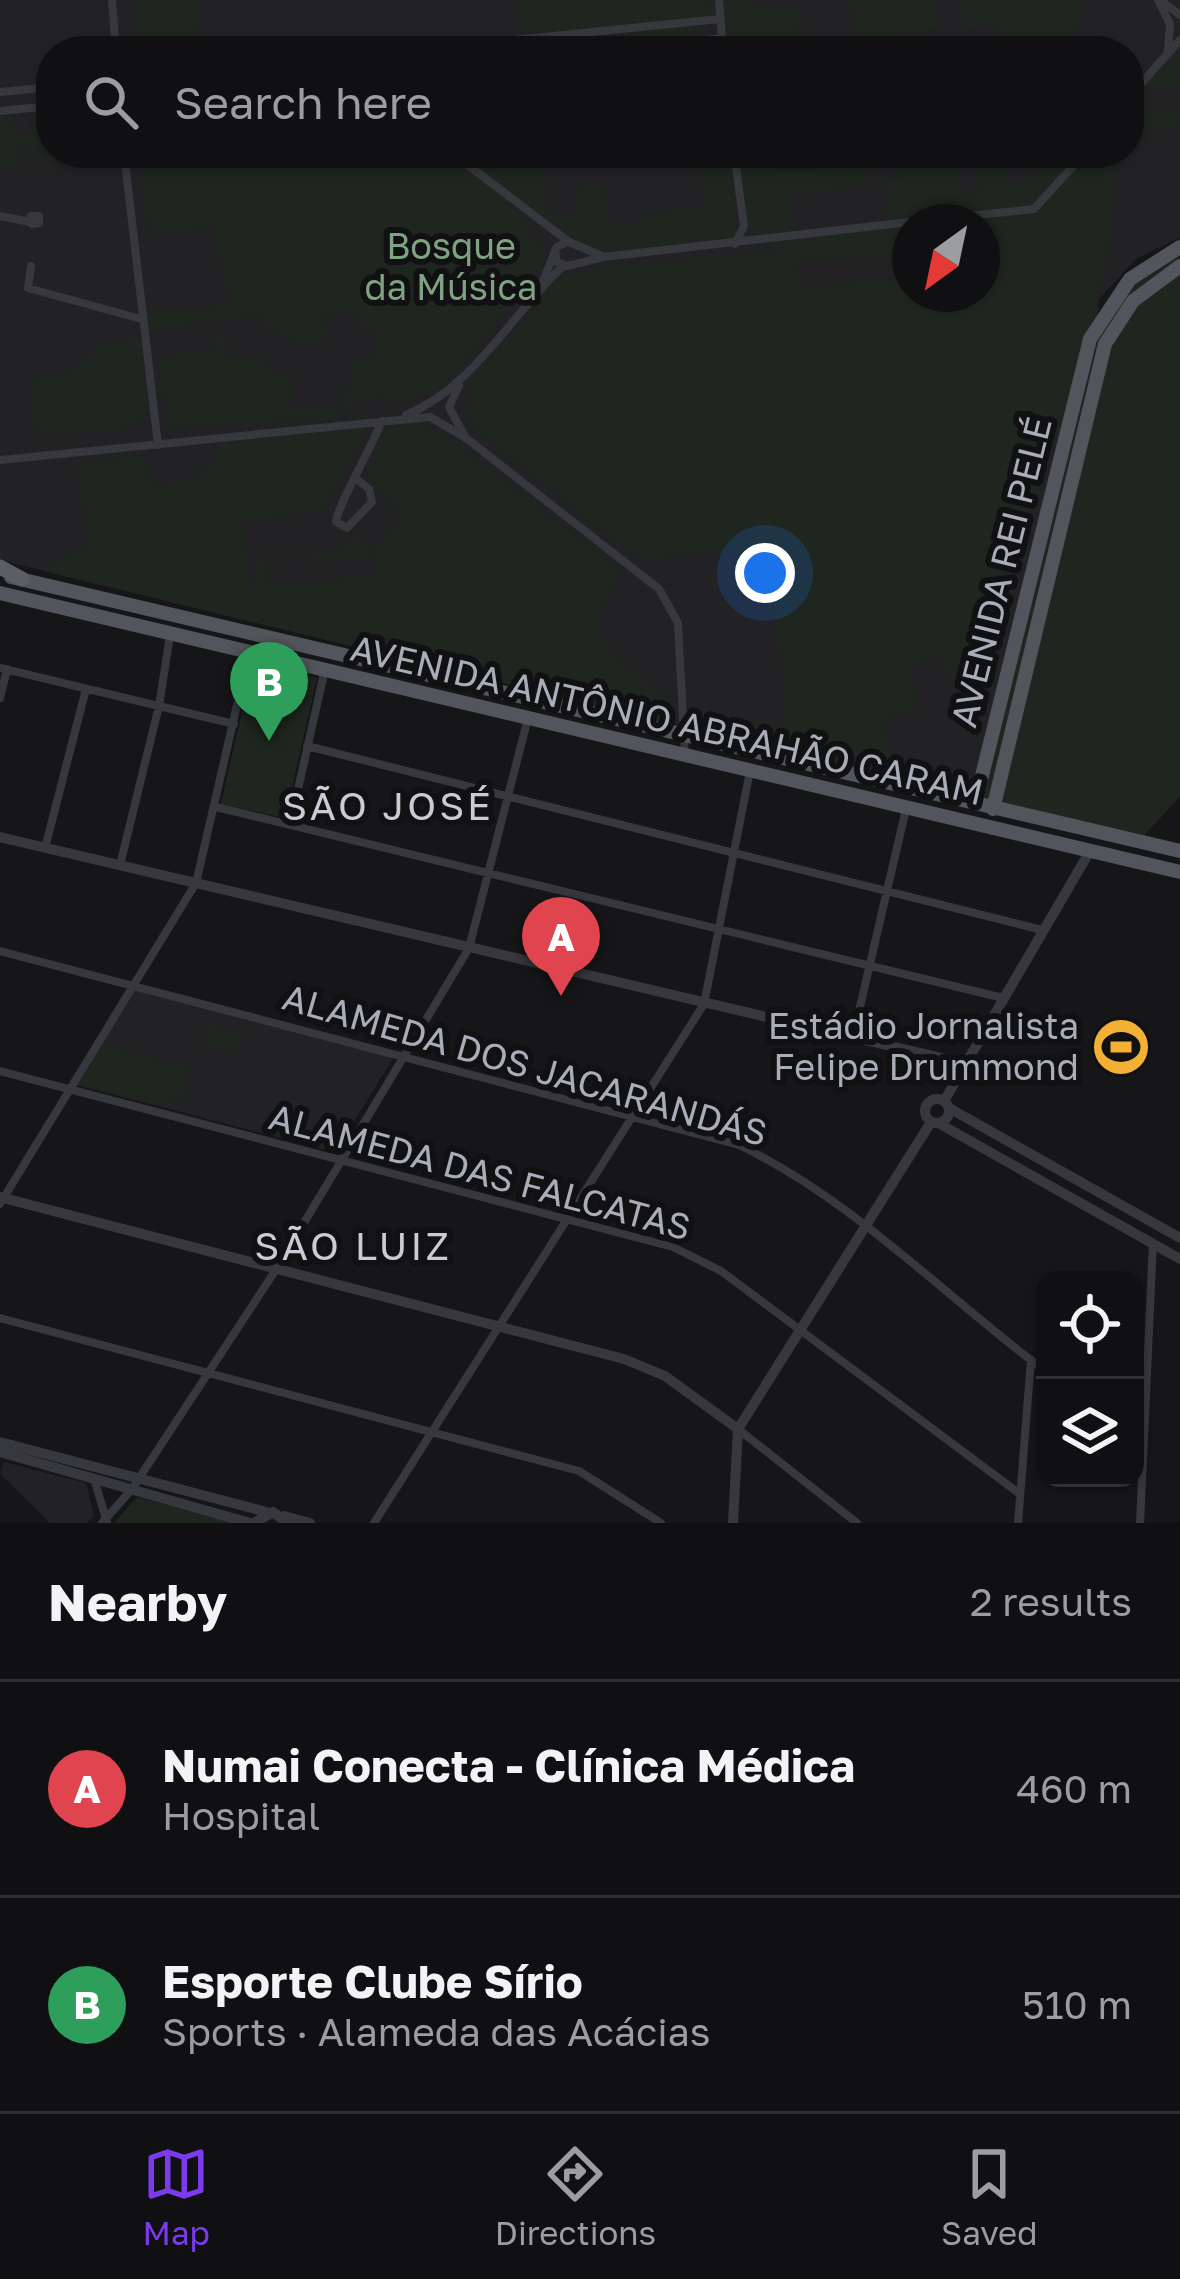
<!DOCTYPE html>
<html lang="en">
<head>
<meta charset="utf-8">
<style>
  :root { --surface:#101012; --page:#19191b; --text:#f1f3f6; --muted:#9c9d9f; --line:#303032; --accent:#7c3aed }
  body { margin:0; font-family:"Golos Text",sans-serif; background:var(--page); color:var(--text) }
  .controls { position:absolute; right:36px; bottom:36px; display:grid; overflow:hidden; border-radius:24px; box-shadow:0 3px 9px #0004 }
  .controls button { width:108px; height:108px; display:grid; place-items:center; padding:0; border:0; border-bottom:3px solid var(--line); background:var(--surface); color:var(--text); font:60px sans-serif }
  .compass { position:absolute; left:892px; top:204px; width:108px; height:108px; border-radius:50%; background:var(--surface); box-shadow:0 3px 9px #0004; rotate:213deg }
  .you { position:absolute; left:765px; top:573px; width:42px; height:42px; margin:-30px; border:9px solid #fff; border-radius:50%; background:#1a73e8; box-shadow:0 0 0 18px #1a73e833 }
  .badge { display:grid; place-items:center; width:78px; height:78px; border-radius:50%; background:var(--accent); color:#fff; font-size:39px; font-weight:700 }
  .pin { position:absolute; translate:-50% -99px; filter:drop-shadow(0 3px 6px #0008) }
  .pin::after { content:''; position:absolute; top:63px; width:42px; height:36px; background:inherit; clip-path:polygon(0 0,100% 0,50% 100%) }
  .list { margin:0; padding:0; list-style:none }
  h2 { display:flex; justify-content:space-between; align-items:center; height:156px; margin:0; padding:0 48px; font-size:51px }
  h2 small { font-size:39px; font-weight:400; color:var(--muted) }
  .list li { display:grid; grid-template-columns:78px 1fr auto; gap:36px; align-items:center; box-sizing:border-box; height:216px; padding:0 48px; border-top:3px solid var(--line) }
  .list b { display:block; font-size:45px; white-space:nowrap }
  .list p { margin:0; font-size:39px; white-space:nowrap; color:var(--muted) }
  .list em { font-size:39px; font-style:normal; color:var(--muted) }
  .icon { flex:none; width:66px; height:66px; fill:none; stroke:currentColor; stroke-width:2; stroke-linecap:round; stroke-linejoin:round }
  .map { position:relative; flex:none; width:1180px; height:1523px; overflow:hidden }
  .search { position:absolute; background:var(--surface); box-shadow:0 3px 9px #0004; left:36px; right:36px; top:36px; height:132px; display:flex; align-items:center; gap:30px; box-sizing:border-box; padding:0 42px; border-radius:48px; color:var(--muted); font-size:45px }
  .sheet { height:588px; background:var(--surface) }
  nav { display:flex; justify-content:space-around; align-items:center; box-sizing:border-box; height:168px; border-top:3px solid var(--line); background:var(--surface); font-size:33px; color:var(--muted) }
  nav a { display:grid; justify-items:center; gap:6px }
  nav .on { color:var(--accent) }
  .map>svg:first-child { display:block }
  .built { fill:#222225; fill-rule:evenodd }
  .green { fill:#1e261f; fill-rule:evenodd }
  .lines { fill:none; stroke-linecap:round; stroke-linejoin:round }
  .minor { stroke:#37383d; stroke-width:8 }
  .tertiary { stroke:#37383d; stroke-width:10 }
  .primary { stroke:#53555c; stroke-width:14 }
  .trunk { stroke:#5b5e65; stroke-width:15 }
  .labels { text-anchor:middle; stroke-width:12; stroke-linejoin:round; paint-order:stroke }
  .park-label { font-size:36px; fill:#7fa381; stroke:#111113 }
  .street-label { font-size:36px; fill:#a8adb8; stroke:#111113 }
  .poi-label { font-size:36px; fill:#a8adb8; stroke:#111113; text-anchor:end }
  .neighbourhood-label { font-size:39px; letter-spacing:3px; fill:#c9ccd4; stroke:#111113 }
</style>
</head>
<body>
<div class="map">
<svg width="1180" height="1523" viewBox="0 0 1180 1523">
  <rect width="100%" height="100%" fill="#161618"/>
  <path class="built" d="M0 0H1180V237L1136 259 1099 299 1097 323 971 796 0 560ZM51 51H1129V153H51ZM910 222H982V294H910Z
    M135 990 394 1057 335 1152 76 1085Z
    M4 1462 86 1483 94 1515 87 1523H50L0 1474Z"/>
  <path class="green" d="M134 0H203L195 36 198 51H135Z
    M516 0H699L720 10V0L801 8 796 25 810 33 774 51H725L720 19 692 23 694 41 722 38 723 51H574L572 34 610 29 520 33Z
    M849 0H936L939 30 908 34 906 51H838L854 24Z
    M959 0H1078L1085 11 1066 51H1019L1016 42 1001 43 995 24 963 28Z
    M1180 40V86L1137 88Z
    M1129 104 1180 111V124L1156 133 1147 127 1134 146 1129 144Z
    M51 110V153H75V159L41 164 42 148 17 149 21 165 0 166V116L9 115 17 133H28L37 111Z
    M138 153H445L506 197 547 256 512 291 514 299C478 341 450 400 390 404L382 396 341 409 342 418 281 421 287 412 272 421 169 429 158 358 215 349 214 339 225 338 230 360 267 354 269 373 290 371 292 409H340L338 389 354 386 350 361 379 356 373 325H359L357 311 321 316 329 341 321 337 315 345 285 338 264 325 262 314 146 331 144 311 232 306 212 226 150 236Z
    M455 153H542L549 216 579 214 577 187 603 185 608 227 641 224V213L704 208 700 153H730L737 235 603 255 578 244Z
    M734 153H768L777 172 842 165 841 153H878L879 157 864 159 868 185 790 195 795 233 888 225 884 182 899 180 896 153H918L923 166 953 163 961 196 979 191 976 161 1006 157 1011 186 1034 184 1031 155 1114 153C1120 289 1059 408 1025 536 1012 583 1003 631 992 679L961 686 935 655 918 664 908 680 918 697 913 713 887 714 884 729 894 765 740 730 742 722 783 727 786 690 765 559 728 550 640 560 466 421 470 384 556 279 591 268 776 251 769 239 744 226ZM910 222H982V294H910V278L799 287 796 260 910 257Z
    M1180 252V797L1134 846 981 809 1064 458 1100 330 1145 268Z
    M140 338 148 412 132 428 41 435 33 419 30 380C58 378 88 367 101 341Z
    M416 421 443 435 623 572C616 584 603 601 600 615 593 648 646 681 668 699L670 724 43 571 89 544 77 465 145 455 150 484 192 482 210 465 219 443 369 427 324 509 242 523 249 587 257 586 253 557 304 556 263 566 267 586 378 576 375 550 366 557 311 562 310 553 348 550 347 533 376 548 404 512 366 475 388 424Z
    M253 663 317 678 285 818 221 804Z
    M206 1024 242 1034 237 1054 201 1045Z
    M103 1046 190 1068 182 1097 161 1105 79 1084Z
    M137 1497 236 1523H114Z"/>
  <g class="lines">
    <path class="minor" d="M112 0 116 51
      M719 0 723 51
      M1158 0 1170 24 1168 50
      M1162 1 1180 15
      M404 51 720 19
      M596 51 722 38
      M0 92 51 87
      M1129 97 1180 40
      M0 111 51 106
      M124 153 158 445
      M452 153 569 242 602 256
      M734 153 744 226 735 244
      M0 216 30 222
      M31 216H39V223L32 224Z
      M912 222 1034 209 1085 153
      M555 251 557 262 567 266 603 257 910 222
      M31 266 28 288 141 319
      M542 283 557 247 567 242
      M459 386 449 407 465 437
      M406 415C474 387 511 315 563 266
      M0 460 430 417 466 438 659 589 678 623 685 756
      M358 480 369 489 372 502 347 528 336 522C336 509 374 442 382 421
      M0 668 234 724
      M0 698 7 669
      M307 746 1042 930
      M216 807 1003 998
      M290 825 325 669
      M45 848 86 689
      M120 865 159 706 170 635
      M0 951 739 1145C852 1199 945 1296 1045 1371
      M853 1037 906 809
      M0 1071 673 1247 721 1271 1020 1494
      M0 1204 196 883 249 653
      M0 1318 579 1471 661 1523
      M738 1429 857 1523
      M94 1479 107 1522
      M102 1523 132 1489 275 1271 469 948 528 718
      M374 1523 704 1004 750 771
      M1018 1523 1031 1360
      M1140 1523 1153 1244"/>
    <path class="tertiary" d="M0 837 963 1063
      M925 1111a12 12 0 1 1 24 0a12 12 0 1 1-24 0Z
      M944 1101 1090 851
      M949 1108 1180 1238
      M940 1124 1180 1259
      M0 1197 624 1359 665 1376 738 1429
      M0 1442 267 1512
      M0 1452 250 1523
      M284 1516 310 1523
      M254 1523 273 1512 287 1523
      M733 1523 738 1429 931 1122"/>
    <path class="primary" d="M11 577 1180 851
      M0 593 1180 872
      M976 800 1090 339 1130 279 1180 247
      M993 809 1105 344 1133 301 1180 266"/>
    <path class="trunk" d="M0 567 22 579"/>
  </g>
  <defs>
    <symbol id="stadium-disc" viewBox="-11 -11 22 22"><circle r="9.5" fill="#f2b134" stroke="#111113"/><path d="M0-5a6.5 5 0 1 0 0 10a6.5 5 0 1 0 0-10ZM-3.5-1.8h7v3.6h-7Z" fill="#111"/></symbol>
  </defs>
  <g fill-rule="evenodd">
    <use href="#stadium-disc" x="1088" y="1014" width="66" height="66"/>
  </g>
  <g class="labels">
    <g class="park-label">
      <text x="451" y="259">Bosque<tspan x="451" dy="41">da Música</tspan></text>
    </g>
    <g class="street-label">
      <text transform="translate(1001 572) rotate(-76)" y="13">AVENIDA REI PELÉ</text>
      <text transform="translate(667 720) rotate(13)" y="13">AVENIDA ANTÔNIO ABRAHÃO CARAM</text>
      <text transform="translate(525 1065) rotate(16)" y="13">ALAMEDA DOS JACARANDÁS</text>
      <text transform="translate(480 1172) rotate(15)" y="13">ALAMEDA DAS FALCATAS</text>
    </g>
    <g class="poi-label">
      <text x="1079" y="1039">Estádio Jornalista<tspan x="1079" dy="41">Felipe Drummond</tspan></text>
    </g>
    <g class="neighbourhood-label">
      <text x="388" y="820">SÃO JOSÉ</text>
      <text x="353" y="1260">SÃO LUIZ</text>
    </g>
  </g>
</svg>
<div class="controls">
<button><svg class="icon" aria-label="locate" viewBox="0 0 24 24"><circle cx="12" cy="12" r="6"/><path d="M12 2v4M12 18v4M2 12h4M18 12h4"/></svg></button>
<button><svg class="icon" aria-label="layers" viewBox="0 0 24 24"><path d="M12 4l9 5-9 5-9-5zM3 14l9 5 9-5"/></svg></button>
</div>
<svg class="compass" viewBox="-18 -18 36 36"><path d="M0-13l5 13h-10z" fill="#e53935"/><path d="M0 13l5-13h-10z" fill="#9c9d9f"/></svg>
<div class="you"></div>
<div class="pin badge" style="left:561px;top:996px;background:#e0444e">A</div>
<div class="pin badge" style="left:269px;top:741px;background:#2e9e5b">B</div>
<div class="search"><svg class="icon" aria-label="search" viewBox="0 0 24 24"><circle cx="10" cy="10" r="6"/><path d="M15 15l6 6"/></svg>Search here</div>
</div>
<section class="sheet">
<h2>Nearby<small>2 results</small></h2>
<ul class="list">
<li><span class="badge" style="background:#e0444e">A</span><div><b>Numai Conecta - Clínica Médica</b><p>Hospital</p></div><em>460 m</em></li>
<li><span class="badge" style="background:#2e9e5b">B</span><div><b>Esporte Clube Sírio</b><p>Sports · Alameda das Acácias</p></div><em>510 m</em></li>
</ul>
</section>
<nav>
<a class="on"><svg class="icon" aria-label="map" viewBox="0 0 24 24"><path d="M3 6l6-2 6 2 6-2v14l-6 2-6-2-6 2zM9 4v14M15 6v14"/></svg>Map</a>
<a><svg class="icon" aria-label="directions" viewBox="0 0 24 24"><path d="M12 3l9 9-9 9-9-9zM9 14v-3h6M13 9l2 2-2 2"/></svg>Directions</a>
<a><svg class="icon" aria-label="saved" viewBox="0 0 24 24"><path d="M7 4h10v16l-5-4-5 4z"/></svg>Saved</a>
</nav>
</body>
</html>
